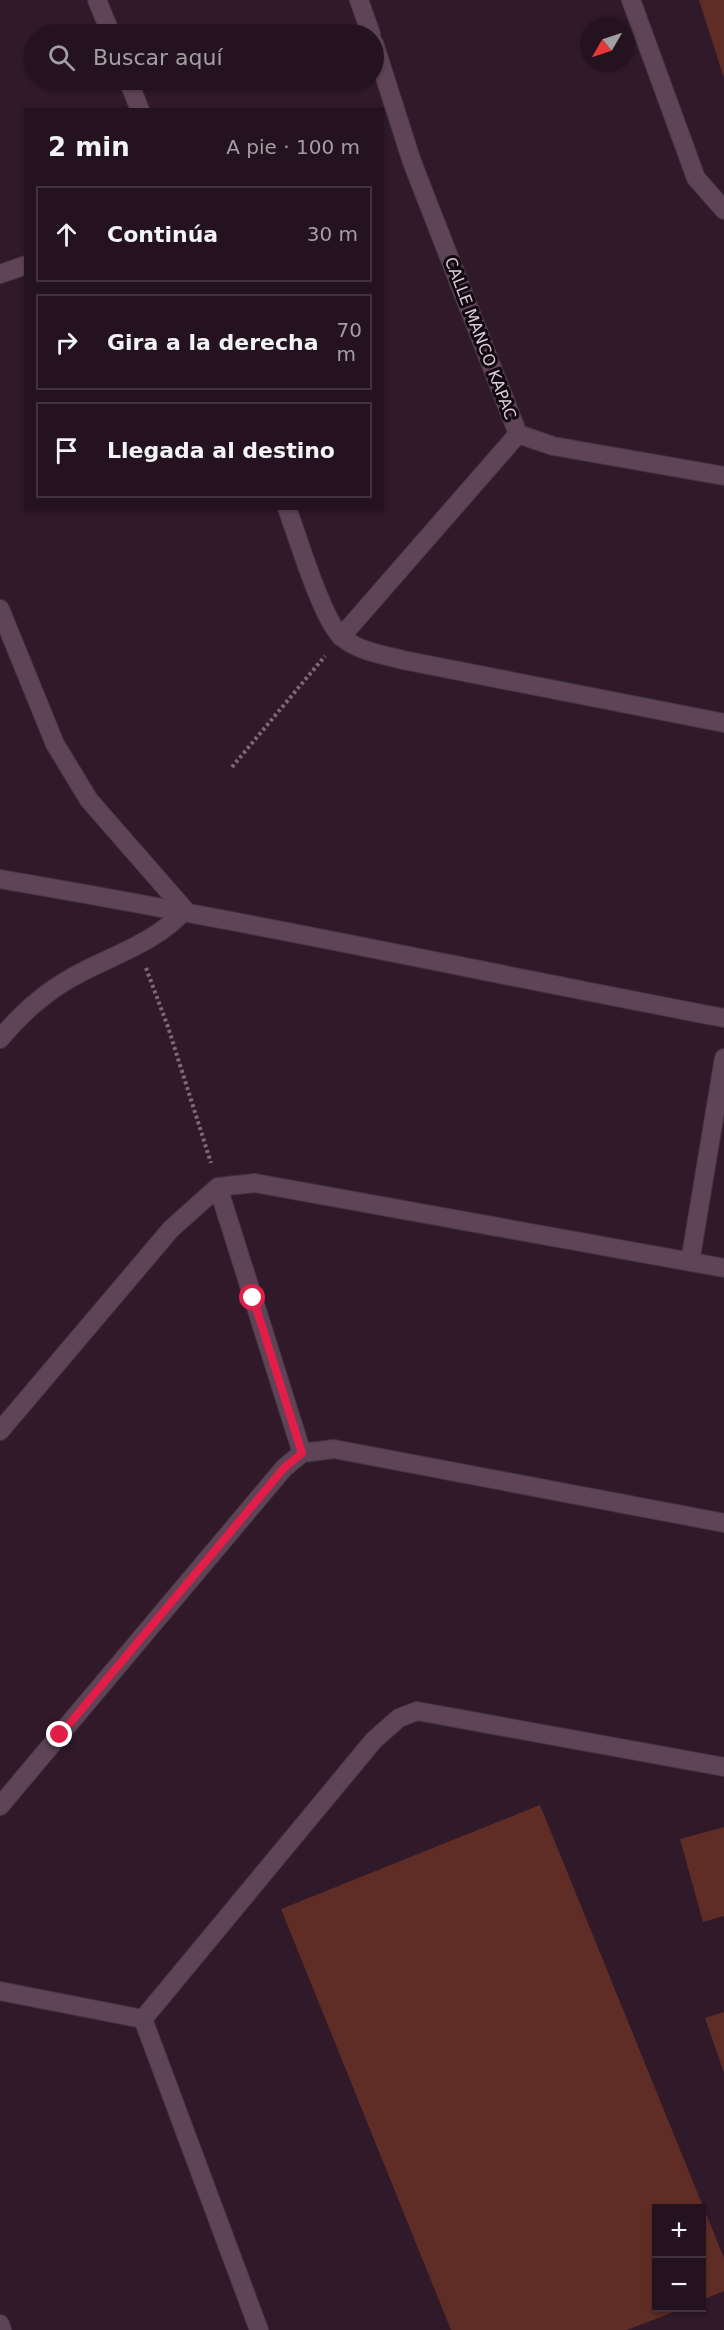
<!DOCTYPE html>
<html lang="es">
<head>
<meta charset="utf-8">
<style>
  :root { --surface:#24131f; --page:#30202c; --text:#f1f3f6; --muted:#a39ea4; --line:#41323d }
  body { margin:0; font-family:"DejaVu Sans",sans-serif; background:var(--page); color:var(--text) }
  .controls { position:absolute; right:18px; bottom:18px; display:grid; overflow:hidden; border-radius:0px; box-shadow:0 2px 4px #0004 }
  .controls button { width:54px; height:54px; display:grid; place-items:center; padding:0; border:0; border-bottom:2px solid var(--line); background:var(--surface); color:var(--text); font:30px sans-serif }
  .compass { position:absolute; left:580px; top:18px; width:54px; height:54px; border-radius:50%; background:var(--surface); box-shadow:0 2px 4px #0004; rotate:231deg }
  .stop { position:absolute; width:18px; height:18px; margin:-14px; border:4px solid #e11d48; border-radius:50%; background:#fff }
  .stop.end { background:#e11d48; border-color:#fff; box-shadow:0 2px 6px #0008 }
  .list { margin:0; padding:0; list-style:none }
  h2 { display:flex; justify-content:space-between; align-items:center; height:78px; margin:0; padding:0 24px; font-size:26px }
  h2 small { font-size:20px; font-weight:400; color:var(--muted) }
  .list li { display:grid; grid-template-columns:39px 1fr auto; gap:18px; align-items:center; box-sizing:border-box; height:96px; margin:0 12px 12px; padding:0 12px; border:2px solid var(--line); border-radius:0px }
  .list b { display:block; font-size:22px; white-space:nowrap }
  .list em { font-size:20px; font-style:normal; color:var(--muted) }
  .icon { flex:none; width:33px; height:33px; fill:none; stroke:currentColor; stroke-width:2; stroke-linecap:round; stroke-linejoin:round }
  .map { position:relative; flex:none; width:724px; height:2330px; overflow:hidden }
  .search { position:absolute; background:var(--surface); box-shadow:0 2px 4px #0004; left:24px; top:24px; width:360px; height:66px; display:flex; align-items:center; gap:15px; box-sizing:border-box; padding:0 21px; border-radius:33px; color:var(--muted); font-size:22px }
  .panel { position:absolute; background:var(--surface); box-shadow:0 2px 4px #0004; left:24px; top:108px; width:360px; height:402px; border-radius:0px }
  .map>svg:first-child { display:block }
  .green { fill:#5f2d26 }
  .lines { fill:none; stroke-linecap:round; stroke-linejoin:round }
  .minor-casing { stroke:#473441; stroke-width:20 }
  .tertiary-casing { stroke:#473441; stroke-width:20 }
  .path { stroke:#7e6a77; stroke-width:4; stroke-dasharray:3 3; stroke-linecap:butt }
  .minor { stroke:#5f4457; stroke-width:18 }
  .tertiary { stroke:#5f4457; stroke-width:18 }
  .route { stroke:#e11d48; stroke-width:8 }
  .labels { text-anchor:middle; stroke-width:6; stroke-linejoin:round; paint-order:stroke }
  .street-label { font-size:16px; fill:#ddcdd7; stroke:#12080f }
</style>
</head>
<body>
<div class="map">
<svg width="724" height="2330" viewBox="0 0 724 2330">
  <rect width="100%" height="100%" fill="#301929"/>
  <path class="green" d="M699 0H724V78Z
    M540 1805 724 2258V2291L702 2300V2208H656V2308H684L627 2330H451L281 1909Z
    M724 1827V1916L703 1922 680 1839Z
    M724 2012V2073L705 2018Z"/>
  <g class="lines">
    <defs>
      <path id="minor" d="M97 0 111 34
        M359 0 371 34
        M374 43 412 162 518 434 553 446 724 476
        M128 80 140 110
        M0 274 26 265
        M287 508C297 535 323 622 342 637 357 651 384 655 403 660L724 723
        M0 609 55 744 89 800 185 910
        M341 637 518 434
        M0 879C242 920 483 972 724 1018
        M0 1039C23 1011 50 988 82 972 119 953 157 941 185 910
        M218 1187 302 1453
        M690 1262 724 1058
        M0 1431 171 1229 218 1187 255 1183 724 1268
        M0 1806 284 1468 302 1453 334 1449 724 1523
        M0 1991 143 2019
        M143 2019 374 1740 399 1718 417 1711 724 1767
        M143 2019 259 2330
        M0 2324 2 2330"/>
      <path id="tertiary" d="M631 0 696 178 724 210"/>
    </defs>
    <use href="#minor" class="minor-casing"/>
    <use href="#tertiary" class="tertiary-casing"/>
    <path class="path" d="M232 767 325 656
      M146 968 168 1027 211 1163"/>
    <use href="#minor" class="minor"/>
    <use href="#tertiary" class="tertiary"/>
  </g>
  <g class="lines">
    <path class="route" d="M60 1735 284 1468 302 1453 253 1298"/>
  </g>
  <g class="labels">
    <g class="street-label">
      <text transform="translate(481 338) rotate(69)" y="6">CALLE MANCO KAPAC</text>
    </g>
  </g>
</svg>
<div class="controls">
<button>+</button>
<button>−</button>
</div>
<svg class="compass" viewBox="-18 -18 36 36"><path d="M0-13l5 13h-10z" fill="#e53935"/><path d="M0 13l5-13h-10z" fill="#a39ea4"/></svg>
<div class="stop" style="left:253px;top:1298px"></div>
<div class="stop end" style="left:60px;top:1735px"></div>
<div class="search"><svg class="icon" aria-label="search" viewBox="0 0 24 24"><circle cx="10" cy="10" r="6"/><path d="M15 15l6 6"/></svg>Buscar aquí</div>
<section class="panel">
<h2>2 min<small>A pie · 100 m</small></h2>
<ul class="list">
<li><svg class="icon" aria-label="ahead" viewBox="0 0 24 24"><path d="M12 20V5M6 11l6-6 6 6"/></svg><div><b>Continúa</b></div><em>30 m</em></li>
<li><svg class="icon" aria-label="right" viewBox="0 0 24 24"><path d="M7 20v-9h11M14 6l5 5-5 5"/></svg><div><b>Gira a la derecha</b></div><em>70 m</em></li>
<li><svg class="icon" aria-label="arrive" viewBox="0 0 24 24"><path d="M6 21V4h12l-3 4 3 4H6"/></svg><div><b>Llegada al destino</b></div></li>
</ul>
</section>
</div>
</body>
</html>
